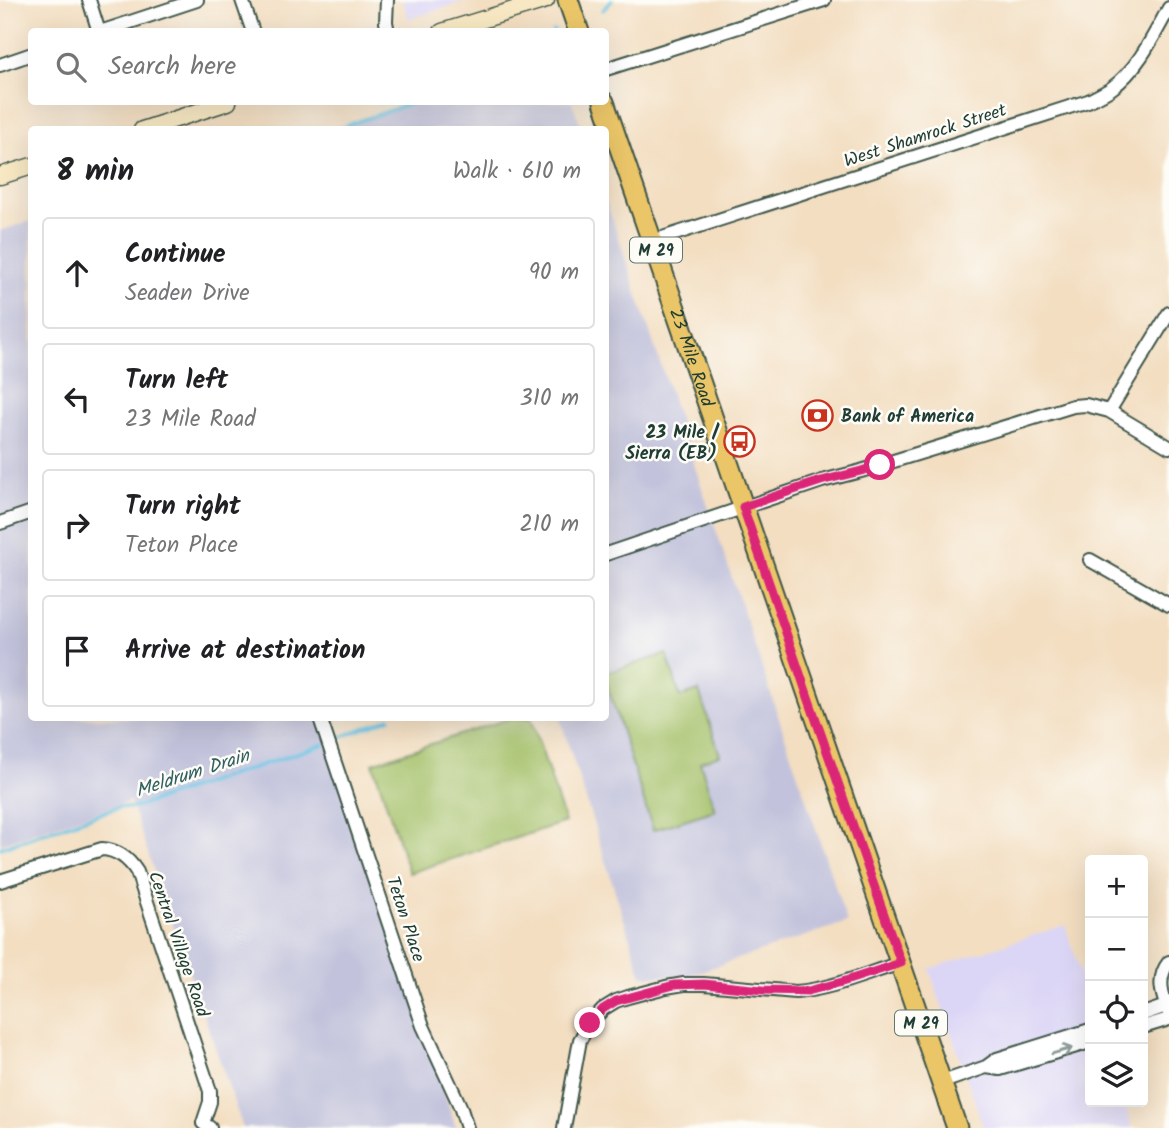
<!DOCTYPE html>
<html lang="en">
<head>
<meta charset="utf-8">
<style>
  :root { --surface:#fff; --page:#f6f6f6; --text:#202124; --muted:#757577; --line:#e0e0e0 }
  body { margin:0; font-family:Kalam,sans-serif; background:var(--page); color:var(--text) }
  .controls { position:absolute; right:21px; bottom:21px; display:grid; overflow:hidden; border-radius:7px; box-shadow:0 7px 28px #0002 }
  .controls button { width:63px; height:63px; display:grid; place-items:center; padding:0; border:0; border-bottom:2px solid var(--line); background:var(--surface); color:var(--text); font:35px sans-serif }
  .stop { position:absolute; width:21px; height:21px; margin:-16px; border:5px solid #db2777; border-radius:50%; background:#fff }
  .stop.end { background:#db2777; border-color:#fff; box-shadow:0 2px 7px #0008 }
  .list { margin:0; padding:0; list-style:none }
  h2 { display:flex; justify-content:space-between; align-items:center; height:91px; margin:0; padding:0 28px; font-size:30px }
  h2 small { font-size:23px; font-weight:400; color:var(--muted) }
  .list li { display:grid; grid-template-columns:46px 1fr auto; gap:21px; align-items:center; box-sizing:border-box; height:112px; margin:0 14px 14px; padding:0 14px; border:2px solid var(--line); border-radius:7px }
  .list b { display:block; font-size:26px; white-space:nowrap }
  .list p { margin:0; font-size:23px; white-space:nowrap; color:var(--muted) }
  .list em { font-size:23px; font-style:normal; color:var(--muted) }
  .icon { flex:none; width:38px; height:38px; fill:none; stroke:currentColor; stroke-width:2; stroke-linecap:round; stroke-linejoin:round }
  .map { position:relative; flex:none; width:1169px; height:1128px; overflow:hidden }
  .search { position:absolute; background:var(--surface); box-shadow:0 7px 28px #0002; left:28px; top:28px; width:581px; height:77px; display:flex; align-items:center; gap:18px; box-sizing:border-box; padding:0 24px; border-radius:7px; color:var(--muted); font-size:26px }
  .panel { position:absolute; background:var(--surface); box-shadow:0 7px 28px #0002; left:28px; top:126px; width:581px; height:595px; border-radius:7px }
  .map>svg:first-child { display:block }
  .built { fill:#dcd6f6 }
  .industrial { fill:#c2c2dc }
  .green { fill:#a3bf66; stroke:#617e4d; stroke-width:2 }
  .lines { fill:none; stroke-linecap:round; stroke-linejoin:round }
  .stream { stroke:#66c4e4; stroke-width:3.5 }
  .street-casing { stroke:#3f5549; stroke-width:16 }
  .secondary-casing { stroke:#3f5549; stroke-width:19 }
  .primary-casing { stroke:#3f5549; stroke-width:23 }
  .street { stroke:#fff; stroke-width:12 }
  .secondary { stroke:#f7e8c3; stroke-width:16 }
  .primary { stroke:#ebc669; stroke-width:19 }
  .oneway { stroke:#8f9e9a }
  .route { stroke:#db2777; stroke-width:9 }
  .labels { text-anchor:middle; stroke-width:5; stroke-linejoin:round; paint-order:stroke }
  .shield { fill:#fdfcf7; stroke:#62766e; stroke-width:2 }
  .shield-label { font-size:16px; font-weight:bold; fill:#1f3d34 }
  .street-label { font-size:18px; fill:#1f3d34; stroke:#fdfcf7 }
  .poi-label { font-size:18px; font-weight:bold; fill:#1f3d34; stroke:#fdfcf7; text-anchor:start }
  .water-label { font-size:19px; font-style:italic; fill:#315f60; stroke:#fdfcf7 }
</style>
</head>
<body>
<div class="map">
<svg width="1169" height="1128" viewBox="0 0 1169 1128">
  <rect width="100%" height="100%" fill="#fdfcf7"/>
  <filter id="ink" filterUnits="userSpaceOnUse"><feTurbulence type="fractalNoise" baseFrequency=".0143" numOctaves="2"/><feDisplacementMap in="SourceGraphic" scale="14" xChannelSelector="R" yChannelSelector="G"/><feConvolveMatrix kernelMatrix="1 2 1 2 8 2 1 2 1" color-interpolation-filters="sRGB"/></filter>
  <filter id="wash" filterUnits="userSpaceOnUse"><feTurbulence type="fractalNoise" baseFrequency=".00686" numOctaves="4" result="noise"/><feDisplacementMap in="SourceGraphic" scale="28" xChannelSelector="R" yChannelSelector="G"/><feGaussianBlur stdDeviation="1.57" result="paint"/><feColorMatrix in="noise" values="0 0 0 0 0 0 0 0 0 0 0 0 0 0 0 0 0 1.4 0 .05"/><feComposite in="paint" operator="in"/></filter>
  <g filter="url(#wash)">
    <rect width="100%" height="100%" fill="#f3dec1"/>
    <path class="built" d="M402 0H468L409 19Z
      M1065 925 1090 1002V1102H1124L1132 1128H984L929 969Z"/>
    <path class="industrial" d="M420 102H572L582 129H329Z
      M606 201 847 922 687 976H642L560 718H606Z
      M31 221 32 718H320L456 1128H243L130 801 0 844V231Z"/>
    <path class="green" d="M667 654 680 697 699 691 720 755 700 762 715 810 653 830 606 681V673Z
      M511 718H531L565 822 409 873 373 763Z"/>
    <g class="lines">
      <path class="stream" d="M603 10 612 0
        M553 32 554 31
        M349 130 347 125 415 102
        M331 741 390 718
        M0 848 119 807 133 808 324 744"/>
    </g>
  </g>
  <g filter="url(#ink)">
    <g class="lines">
      <defs>
        <path id="street" d="M89 0 99 32
          M242 0 253 32
          M387 0 386 22 388 32
          M100 32 197 0
          M0 65 32 54
          M606 69 824 0
          M653 241 1088 101C1096 97 1105 93 1112 88 1138 69 1154 35 1169 8
          M1109 411 1169 313
          M0 523 32 512
          M606 554 822 481 861 471 1073 406 1086 405 1109 411 1169 447
          M1090 560 1169 605
          M320 718 423 1026 460 1106 467 1128
          M0 881 102 849C118 850 129 859 137 872L210 1091V1102L203 1123 210 1128
          M1169 962C1156 978 1162 995 1169 1013
          M1143 1014 1166 1006
          M1143 1027 1169 1019
          M1090 1030 997 1059 986 1067 1000 1069 1090 1042
          M940 1083 986 1067
          M564 1128 580 1040 590 1023 603 1009 616 1001 628 997 666 987 684 984H704L796 992C832 989 867 973 901 963"/>
        <path id="secondary" d="M442 32 546 0
          M142 130 228 102
          M0 176 32 166"/>
        <g id="primary">
          <path d="M568 0 579 32"/>
          <path id="s1" d="M604 102 957 1128"/>
        </g>
      </defs>
      <use href="#street" class="street-casing"/>
      <use href="#secondary" class="secondary-casing"/>
      <use href="#primary" class="primary-casing"/>
      <use href="#street" class="street"/>
      <use href="#secondary" class="secondary"/>
      <use href="#primary" class="primary"/>
    </g>
    <defs><path id="oneway-shaft" d="M-6 0H5M1.5-3L5.5 0L1.5 3" fill="none" stroke-width="1.6" stroke-linecap="round" stroke-linejoin="round" transform="scale(1.75)"/></defs>
    <use class="oneway" href="#oneway-shaft" transform="translate(1062 1051) rotate(-16)"/>
  </g>
  <g class="lines" filter="url(#ink)">
    <path class="route" d="M590 1023 603 1009 616 1001 674 985 704 984 763 990 808 991 842 982 901 963 808 697 743 507 821 481 861 471 880 465"/>
  </g>
  <defs>
    <symbol id="bank-ring" viewBox="-11 -11 22 22"><circle r="9.5" fill="#fdfcf7" stroke="#c8321e" stroke-width="1.5"/><path d="M-6-4H6V4H-6ZM0-2.3a2.3 2.3 0 1 0 0 4.6a2.3 2.3 0 1 0 0-4.6Z" fill="#c8321e"/></symbol>
    <symbol id="bus-ring" viewBox="-11 -11 22 22"><circle r="9.5" fill="#fdfcf7" stroke="#c8321e" stroke-width="1.5"/><path d="M-5-6H5V4H4V6H2V4H-2V6H-4V4H-5ZM-3.5-4V0h7V-4ZM-3.5 1.2v1.5H-2V1.2ZM2 1.2v1.5H3.5V1.2Z" fill="#c8321e"/></symbol>
  </defs>
  <g fill-rule="evenodd">
    <use href="#bank-ring" x="800" y="398" width="35" height="35"/>
    <use href="#bus-ring" x="722" y="424" width="35" height="35"/>
  </g>
  <g class="labels">
    <g class="shield">
      <rect x="630" y="237.5" width="52" height="25" rx="5"/>
      <rect x="895" y="1010.5" width="52" height="25" rx="5"/>
    </g>
    <g class="shield-label">
      <text x="656" y="256">M 29</text>
      <text x="921" y="1029">M 29</text>
    </g>
    <g class="street-label">
      <text transform="translate(925 135) rotate(-18)" y="6">West Shamrock Street</text>
      <text dy="6" stroke="none"><textPath href="#s1" startOffset="270">23 Mile Road</textPath></text>
      <text transform="translate(406 919) rotate(72)" y="6">Teton Place</text>
      <text transform="translate(179 944) rotate(71)" y="6">Central Village Road</text>
    </g>
    <g class="poi-label">
      <text x="841" y="422">Bank of America</text>
      <text x="717" y="438" text-anchor="end">23 Mile /<tspan x="717" dy="21">Sierra (EB)</tspan></text>
    </g>
    <g class="water-label">
      <text transform="translate(192 772) rotate(-18)" y="7">Meldrum Drain</text>
    </g>
  </g>
</svg>
<div class="controls">
<button>+</button>
<button>−</button>
<button><svg class="icon" aria-label="locate" viewBox="0 0 24 24"><circle cx="12" cy="12" r="6"/><path d="M12 2v4M12 18v4M2 12h4M18 12h4"/></svg></button>
<button><svg class="icon" aria-label="layers" viewBox="0 0 24 24"><path d="M12 4l9 5-9 5-9-5zM3 14l9 5 9-5"/></svg></button>
</div>
<div class="stop" style="left:880px;top:465px"></div>
<div class="stop end" style="left:590px;top:1023px"></div>
<div class="search"><svg class="icon" aria-label="search" viewBox="0 0 24 24"><circle cx="10" cy="10" r="6"/><path d="M15 15l6 6"/></svg>Search here</div>
<section class="panel">
<h2>8 min<small>Walk · 610 m</small></h2>
<ul class="list">
<li><svg class="icon" aria-label="ahead" viewBox="0 0 24 24"><path d="M12 20V5M6 11l6-6 6 6"/></svg><div><b>Continue</b><p>Seaden Drive</p></div><em>90 m</em></li>
<li><svg class="icon" aria-label="left" viewBox="0 0 24 24"><path d="M17 20v-9H6M10 6l-5 5 5 5"/></svg><div><b>Turn left</b><p>23 Mile Road</p></div><em>310 m</em></li>
<li><svg class="icon" aria-label="right" viewBox="0 0 24 24"><path d="M7 20v-9h11M14 6l5 5-5 5"/></svg><div><b>Turn right</b><p>Teton Place</p></div><em>210 m</em></li>
<li><svg class="icon" aria-label="arrive" viewBox="0 0 24 24"><path d="M6 21V4h12l-3 4 3 4H6"/></svg><div><b>Arrive at destination</b></div></li>
</ul>
</section>
</div>
</body>
</html>
